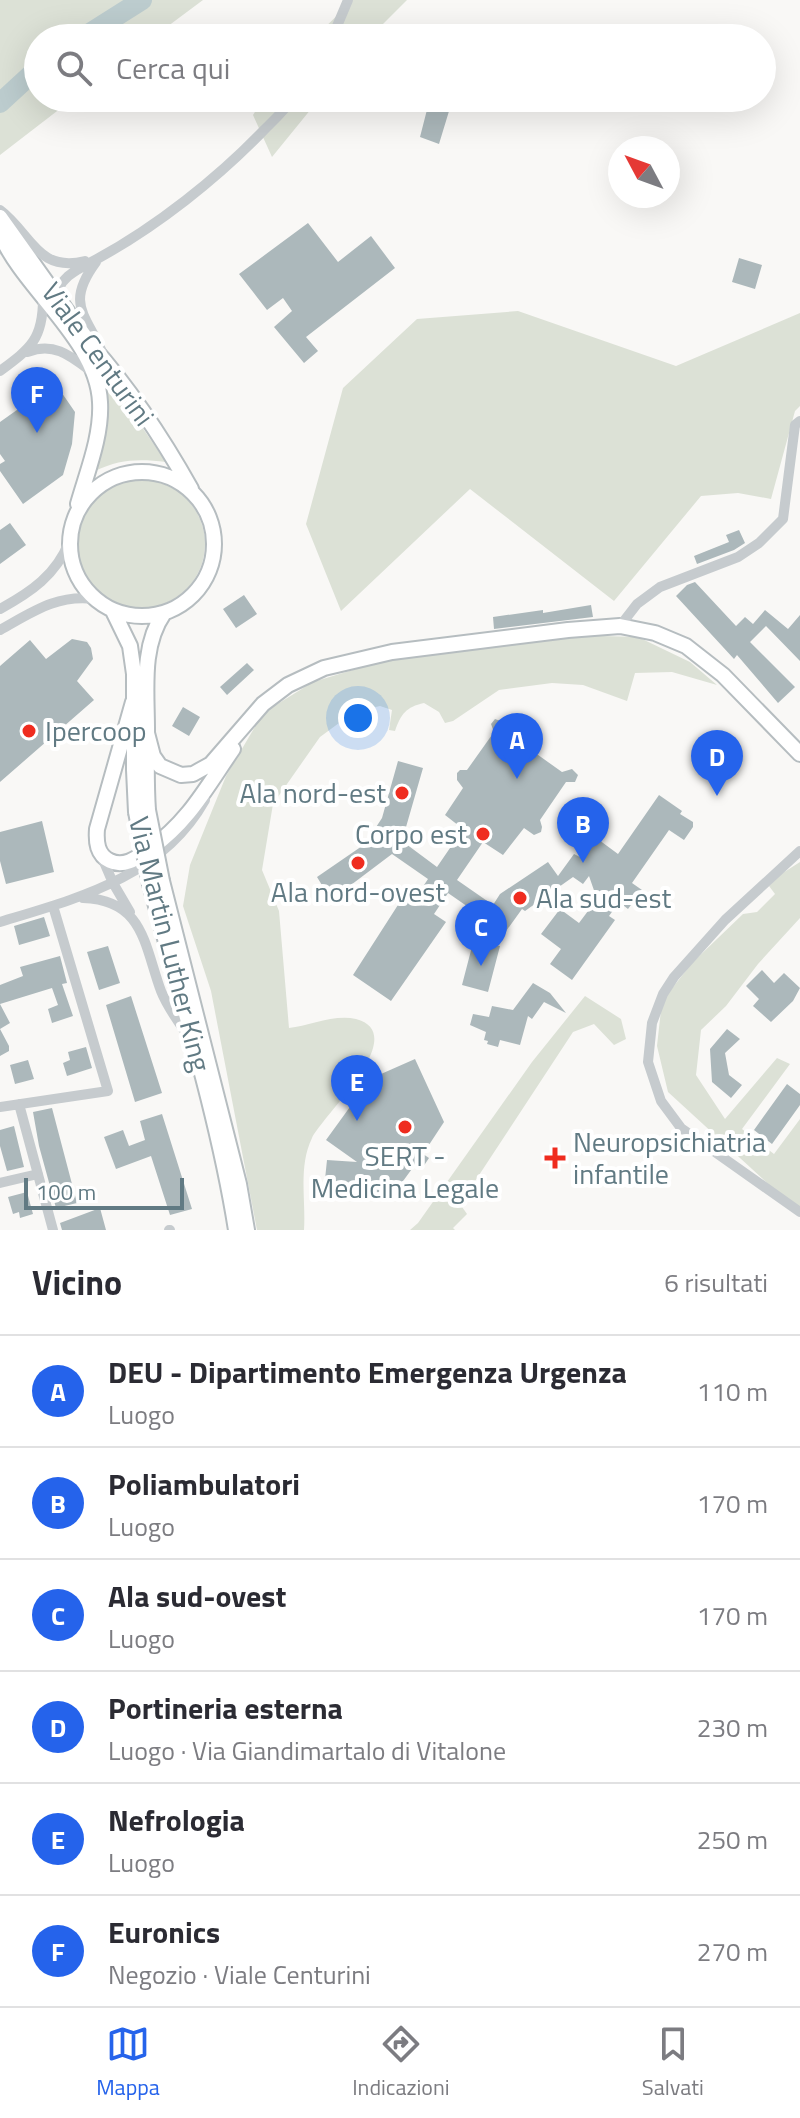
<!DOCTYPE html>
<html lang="it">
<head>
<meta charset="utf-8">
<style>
  :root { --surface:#fff; --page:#f7f7f7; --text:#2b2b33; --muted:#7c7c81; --line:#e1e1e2; --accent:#2563eb }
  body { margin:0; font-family:"Titillium Web",sans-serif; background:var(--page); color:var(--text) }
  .compass { position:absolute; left:608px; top:136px; width:72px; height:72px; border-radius:50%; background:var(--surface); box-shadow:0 8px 32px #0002; rotate:311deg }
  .scale { position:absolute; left:24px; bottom:20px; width:160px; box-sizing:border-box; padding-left:8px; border:4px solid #617a83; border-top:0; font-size:22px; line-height:28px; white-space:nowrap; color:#617a83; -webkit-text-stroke:6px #fff; paint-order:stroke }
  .you { position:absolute; left:358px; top:718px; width:28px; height:28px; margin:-20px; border:6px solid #fff; border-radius:50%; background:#1a73e8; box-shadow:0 0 0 12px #1a73e833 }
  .badge { display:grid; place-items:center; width:52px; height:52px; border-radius:50%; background:var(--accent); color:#fff; font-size:26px; font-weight:700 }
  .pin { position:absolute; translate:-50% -66px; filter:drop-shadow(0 2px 4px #0008) }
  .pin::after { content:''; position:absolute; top:42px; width:28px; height:24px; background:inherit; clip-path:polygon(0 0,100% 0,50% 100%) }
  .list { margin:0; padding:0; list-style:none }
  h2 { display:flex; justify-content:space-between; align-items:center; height:104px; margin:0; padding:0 32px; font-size:34px }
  h2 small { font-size:26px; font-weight:400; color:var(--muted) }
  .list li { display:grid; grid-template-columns:52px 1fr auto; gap:24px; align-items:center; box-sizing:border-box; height:112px; padding:0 32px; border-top:2px solid var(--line) }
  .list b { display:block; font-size:30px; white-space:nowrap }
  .list p { margin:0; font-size:26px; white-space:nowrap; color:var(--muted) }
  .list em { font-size:26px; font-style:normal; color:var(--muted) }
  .icon { flex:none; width:44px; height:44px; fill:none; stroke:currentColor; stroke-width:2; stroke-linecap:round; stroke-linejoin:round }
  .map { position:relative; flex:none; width:800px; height:1230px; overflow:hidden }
  .search { position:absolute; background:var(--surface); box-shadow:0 8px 32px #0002; left:24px; right:24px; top:24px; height:88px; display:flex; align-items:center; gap:20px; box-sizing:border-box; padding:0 28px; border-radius:44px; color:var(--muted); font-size:30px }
  .sheet { height:776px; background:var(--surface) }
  nav { display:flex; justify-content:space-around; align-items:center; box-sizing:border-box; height:112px; border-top:2px solid var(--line); background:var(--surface); font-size:22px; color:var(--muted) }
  nav a { display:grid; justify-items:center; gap:4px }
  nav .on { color:var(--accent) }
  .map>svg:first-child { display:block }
  .green { fill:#dce1d6 }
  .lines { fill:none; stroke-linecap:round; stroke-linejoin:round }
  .river { stroke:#bcccce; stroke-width:20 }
  .building { fill:#acb8bb }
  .major-casing { stroke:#b6bdc0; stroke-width:18 }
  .minor { stroke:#c6cbce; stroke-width:10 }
  .major { stroke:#fff; stroke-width:14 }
  .major-bridge-casing { stroke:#b6bdc0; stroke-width:18; stroke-linecap:butt }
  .major-bridge { stroke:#fff; stroke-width:14 }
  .poi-dot { fill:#ef2c1f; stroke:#fff; stroke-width:3 }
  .labels { text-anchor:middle; stroke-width:8; stroke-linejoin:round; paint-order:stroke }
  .street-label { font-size:28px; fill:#617a83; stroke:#fff }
  .poi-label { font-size:28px; fill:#617a83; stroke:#fff; text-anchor:start }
</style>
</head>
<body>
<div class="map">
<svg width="800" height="1230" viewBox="0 0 800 1230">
  <rect width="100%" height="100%" fill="#f9f8f6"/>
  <path class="green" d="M0 0H203L152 38H38V98H74L0 155Z
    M353 0H407L369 38H314Z
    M264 98H320L272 157 253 115Z
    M518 311 676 366 800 313V406L795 411 771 499 738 493 701 496 614 601 470 489 341 611 306 524 343 388 417 319Z
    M102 369 166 462C139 459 120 459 95 471 106 429 111 412 102 369Z
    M77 544a64 64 0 1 1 128 0a64 64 0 1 1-128 0Z
    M533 634 638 637 690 662 717 685 672 672 635 673 627 701 583 685 552 683 499 690 453 721 445 723 439 712 424 703C406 707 401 714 395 731L389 730 392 710 380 706 354 712 320 737 273 804 262 870 279 911 289 1028C309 1026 334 1014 356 1019 412 1034 323 1115 312 1138 298 1167 306 1199 304 1230H257L211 991 183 906 190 865 226 776 263 713 313 682 429 647Z
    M800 862V918L758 964 726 1006 701 1030 696 1075 725 1119 777 1058 790 1064 742 1129 774 1154 800 1119V1213L668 1092 657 1046 662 1001 692 963 743 914 757 912 775 894 769 886 778 876Z
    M585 996 621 1019 626 1039 614 1045 594 1024 573 1032 460 1204 467 1214 453 1228 455 1230H410L418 1223 532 1062Z"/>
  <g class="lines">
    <path class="river" d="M82 38 142 0
      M0 103 38 68"/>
  </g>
  <path class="building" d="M430 98H453L439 144 420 137Z
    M308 223 338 262 371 236 395 268 306 337 318 351 304 363 274 327 292 311 283 298 267 310 239 274Z
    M739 258 762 265 755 289 732 282Z
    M55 383 75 412 72 444 63 475 23 504 0 471V464L5 461 0 454V422Z
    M10 523 26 545 0 564V530Z
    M739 530 745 543 734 550 697 564 694 556 729 542 726 535Z
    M695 582 736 626 745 617 753 624 765 610 788 629 800 615V661L766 626 750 642 795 687 778 703 737 655 734 659 676 596 687 585Z
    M244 595 257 614 236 628 223 609Z
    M591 605 593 617 494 629 493 617 543 610V613Z
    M72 639 87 642 91 648 93 659 77 681 94 700 0 782V666L30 640 46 659Z
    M247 663 254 670 227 695 220 687Z
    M183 707 200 717 189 736 172 726Z
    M495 719 503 722V730L562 772 572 769 578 775 575 782H566L540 820 542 827 541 832 534 835 524 828 503 855 483 842 457 880 493 905 500 894 548 862 558 876 574 854 580 857 595 837 618 854 659 795 682 811 680 814 693 822V827L684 840 669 830 632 883 642 890 628 909 619 902 609 916 615 920 572 980 550 964 561 949 541 934 560 909 579 923 597 899 589 876 583 884 573 877 525 911 522 909 496 945 500 946 488 992 462 985 475 935 484 918 448 893 434 914 446 922 391 1001 353 975 405 894 414 900 428 879 392 854 331 900 317 877 365 844 382 818 398 761 423 768 402 841 437 867 463 829 445 815 463 788 457 780V773L460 770H467L494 732 491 724Z
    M42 821 54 872 6 884 0 861V832Z
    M44 917 50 936 19 945 14 926Z
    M108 946 120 983 99 990 87 952Z
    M60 956 67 983 62 984 73 1016 52 1023 48 1009 58 1005 52 988 0 1004 10 1023 0 1029 9 1046V1051L0 1056V985L23 976 20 967Z
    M762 970 774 983 784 973 800 988 793 1001 771 1022 753 1006 759 999 746 986Z
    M533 983 550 993 566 1013 544 1002 532 1019 528 1016 520 1045 500 1040 498 1047 487 1044 488 1041 484 1040 486 1032 470 1025 473 1014 489 1017 492 1006 513 1010Z
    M131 996 162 1093 135 1102 106 1005Z
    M727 1029 740 1039 725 1053 729 1075 742 1085 731 1098 712 1082 710 1049Z
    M86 1047 92 1068 67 1076 63 1063 70 1060 68 1052Z
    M415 1059 444 1122 423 1154 429 1158 423 1167 417 1162 395 1192 380 1181 379 1193 324 1189 327 1160 357 1162 326 1140 376 1071 381 1074Z
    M28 1060 34 1079 15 1084 10 1065Z
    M787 1084 800 1094V1105L772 1144 754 1130Z
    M52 1108 77 1203 56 1208 39 1146 33 1112Z
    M162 1114 192 1209 170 1215 151 1156 116 1169 104 1137 123 1130 129 1146 145 1140 140 1121Z
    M14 1126 24 1167 7 1171 0 1146V1130Z
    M27 1192 33 1214 20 1218 19 1212 13 1214 8 1197Z
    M100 1208 106 1230H62L60 1223Z"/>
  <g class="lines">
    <defs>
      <path id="major" d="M0 217 91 345C129 388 163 439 191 489
        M0 233C23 289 97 339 100 402 102 436 87 472 78 504
        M70 544a72 72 0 1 1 144 0a72 72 0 1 1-144 0Z
        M113 611 130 646 134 674V770L136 812
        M133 702 97 829C96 842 97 855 110 861 125 868 138 857 150 849 189 821 206 788 233 749
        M147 733 153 756 160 766 181 775 193 774 211 764 263 704 288 685 324 668 392 652 568 630 620 626 655 633 686 646 723 675 800 754
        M148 810C146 783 147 756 147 729 147 690 141 646 164 613
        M162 881 239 1184 247 1230
        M150 884C180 996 218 1116 236 1230"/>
    </defs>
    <use href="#major" class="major-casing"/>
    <path class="minor" d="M332 38 348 0
      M0 210C31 233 37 273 85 261
      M96 262C65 304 86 314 102 352
      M56 300C57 277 80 268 97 259 156 227 218 178 264 130 274 120 285 110 293 98
      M28 352C54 341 72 357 92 372
      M0 371C31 348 43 339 43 299
      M0 609C31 592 56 575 69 542
      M620 626 637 604 660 587 738 557 759 543 783 519 795 425 800 421
      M0 630C31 613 57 594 94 599
      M800 851 725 920 674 977 663 994 652 1023 648 1062 661 1101 681 1128 800 1212
      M101 855 113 883 130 912
      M83 898C144 900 144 945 161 991 168 1009 180 1024 191 1040
      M0 922C79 898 162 877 205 800
      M19 1104 53 1230
      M0 1107 108 1091 53 906
      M0 1183 38 1174
      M169 1230H170"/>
    <use href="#major" class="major"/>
    <defs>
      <path id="major-bridge" d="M148 810 162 881
        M136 812 150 884"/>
    </defs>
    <use href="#major-bridge" class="major-bridge-casing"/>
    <use href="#major-bridge" class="major-bridge"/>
  </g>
  <g class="poi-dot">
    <circle cx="29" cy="731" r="8"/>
    <circle cx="402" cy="793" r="8"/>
    <circle cx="483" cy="834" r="8"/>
    <circle cx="358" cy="863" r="8"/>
    <circle cx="520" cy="898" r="8"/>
    <circle cx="405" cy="1127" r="8"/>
    <path d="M551 1146h8v8h8v8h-8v8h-8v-8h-8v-8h8z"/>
  </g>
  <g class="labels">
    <g class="street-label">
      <text transform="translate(98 354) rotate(54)" y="10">Viale Centurini</text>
      <text transform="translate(170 944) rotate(76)" y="10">Via Martin Luther King</text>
    </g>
    <g class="poi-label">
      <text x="45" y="741">Ipercoop</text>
      <text x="386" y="803" text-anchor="end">Ala nord-est</text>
      <text x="467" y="844" text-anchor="end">Corpo est</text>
      <text x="358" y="902" text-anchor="middle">Ala nord-ovest</text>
      <text x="536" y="908">Ala sud-est</text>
      <text x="573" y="1152">Neuropsichiatria<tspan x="573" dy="32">infantile</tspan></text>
      <text x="405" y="1166" text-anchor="middle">SERT -<tspan x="405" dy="32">Medicina Legale</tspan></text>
    </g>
  </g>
</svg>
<svg class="compass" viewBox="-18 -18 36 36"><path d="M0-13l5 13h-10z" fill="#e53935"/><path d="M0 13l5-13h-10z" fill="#7c7c81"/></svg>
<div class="scale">100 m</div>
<div class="you"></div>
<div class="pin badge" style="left:517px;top:779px">A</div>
<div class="pin badge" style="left:583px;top:863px">B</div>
<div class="pin badge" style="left:481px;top:966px">C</div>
<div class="pin badge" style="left:717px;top:796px">D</div>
<div class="pin badge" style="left:357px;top:1121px">E</div>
<div class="pin badge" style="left:37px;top:433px">F</div>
<div class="search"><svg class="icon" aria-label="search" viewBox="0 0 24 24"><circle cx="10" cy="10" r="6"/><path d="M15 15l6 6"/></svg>Cerca qui</div>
</div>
<section class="sheet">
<h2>Vicino<small>6 risultati</small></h2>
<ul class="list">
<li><span class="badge">A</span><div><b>DEU - Dipartimento Emergenza Urgenza</b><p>Luogo</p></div><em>110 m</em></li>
<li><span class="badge">B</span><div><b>Poliambulatori</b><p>Luogo</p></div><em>170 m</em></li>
<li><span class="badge">C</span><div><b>Ala sud-ovest</b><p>Luogo</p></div><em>170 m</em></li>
<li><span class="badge">D</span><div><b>Portineria esterna</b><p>Luogo · Via Giandimartalo di Vitalone</p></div><em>230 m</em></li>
<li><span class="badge">E</span><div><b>Nefrologia</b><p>Luogo</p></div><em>250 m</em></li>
<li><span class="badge">F</span><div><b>Euronics</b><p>Negozio · Viale Centurini</p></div><em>270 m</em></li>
</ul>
</section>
<nav>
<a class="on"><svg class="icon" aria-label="map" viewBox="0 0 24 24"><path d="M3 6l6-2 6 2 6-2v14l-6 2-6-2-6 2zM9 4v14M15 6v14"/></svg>Mappa</a>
<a><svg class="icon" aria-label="directions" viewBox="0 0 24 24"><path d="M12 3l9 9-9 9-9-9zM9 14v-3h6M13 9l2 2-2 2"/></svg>Indicazioni</a>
<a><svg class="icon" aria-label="saved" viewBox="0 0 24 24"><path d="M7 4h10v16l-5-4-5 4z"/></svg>Salvati</a>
</nav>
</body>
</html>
